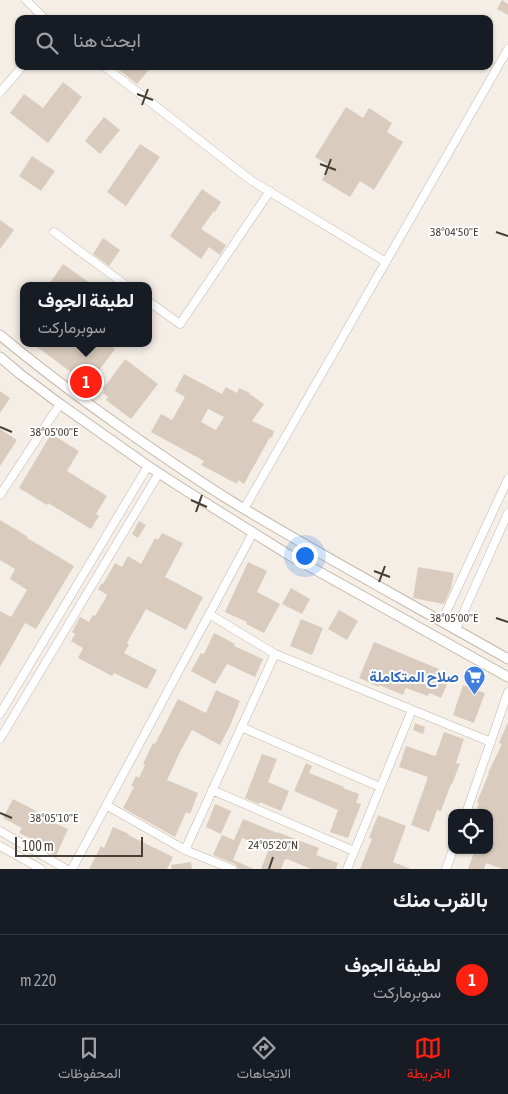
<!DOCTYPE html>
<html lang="ar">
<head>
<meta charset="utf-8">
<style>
  :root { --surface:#171b24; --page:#20242c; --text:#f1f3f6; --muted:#9ea1a6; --line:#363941; --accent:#ff2112 }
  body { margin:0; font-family:"Asap Condensed",Vazirmatn,sans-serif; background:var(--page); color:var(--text); direction:rtl }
  .controls { position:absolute; right:15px; bottom:15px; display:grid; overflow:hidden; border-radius:10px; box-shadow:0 1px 4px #0004 }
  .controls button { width:45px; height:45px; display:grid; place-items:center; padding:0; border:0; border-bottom:1px solid var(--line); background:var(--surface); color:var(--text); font:25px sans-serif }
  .scale { position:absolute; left:15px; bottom:12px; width:128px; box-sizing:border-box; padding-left:5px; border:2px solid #473e35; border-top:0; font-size:14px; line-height:18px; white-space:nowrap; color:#473e35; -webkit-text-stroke:4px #fff; paint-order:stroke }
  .you { position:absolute; left:304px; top:555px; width:18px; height:18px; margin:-12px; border:4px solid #fff; border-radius:50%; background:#1a73e8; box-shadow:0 0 0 8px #1a73e833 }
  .badge { display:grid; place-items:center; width:32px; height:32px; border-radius:50%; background:var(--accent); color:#fff; font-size:16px; font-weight:700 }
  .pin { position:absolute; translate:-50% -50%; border:2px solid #fff; box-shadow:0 1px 5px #0006 }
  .popup { position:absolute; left:20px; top:282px; width:132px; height:65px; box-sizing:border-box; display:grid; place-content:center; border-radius:10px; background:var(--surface); filter:drop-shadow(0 1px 4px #0005); font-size:16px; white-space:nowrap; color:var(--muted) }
  .popup b { font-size:19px; color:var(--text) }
  .popup::after { content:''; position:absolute; left:50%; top:100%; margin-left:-10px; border:10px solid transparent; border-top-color:var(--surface) }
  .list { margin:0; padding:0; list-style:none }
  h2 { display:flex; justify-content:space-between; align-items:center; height:65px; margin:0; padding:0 20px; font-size:21px }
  h2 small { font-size:16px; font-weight:400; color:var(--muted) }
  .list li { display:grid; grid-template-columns:32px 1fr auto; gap:15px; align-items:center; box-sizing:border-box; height:90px; padding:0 20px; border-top:1px solid var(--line) }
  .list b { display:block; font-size:19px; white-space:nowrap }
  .list p { margin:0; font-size:16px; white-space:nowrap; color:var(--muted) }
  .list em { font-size:16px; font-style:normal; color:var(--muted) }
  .icon { flex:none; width:28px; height:28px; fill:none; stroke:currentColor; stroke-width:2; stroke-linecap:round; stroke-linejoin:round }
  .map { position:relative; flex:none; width:508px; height:869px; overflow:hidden; direction:ltr }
  .search { position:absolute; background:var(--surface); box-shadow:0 1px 4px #0004; left:15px; right:15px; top:15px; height:55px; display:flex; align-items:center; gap:12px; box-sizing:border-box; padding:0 18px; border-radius:10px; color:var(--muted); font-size:19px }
  .sheet { height:155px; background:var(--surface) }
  nav { display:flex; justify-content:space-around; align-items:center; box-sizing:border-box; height:70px; border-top:1px solid var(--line); background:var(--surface); font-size:14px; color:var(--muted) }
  nav a { display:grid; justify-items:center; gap:2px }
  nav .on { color:var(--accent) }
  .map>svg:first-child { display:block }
  .building { fill:#d9ccbe; fill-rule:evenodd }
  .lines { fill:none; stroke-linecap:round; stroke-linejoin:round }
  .minor-casing { stroke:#c3b8ab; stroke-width:9 }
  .tertiary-casing { stroke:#c3b8ab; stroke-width:11 }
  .minor { stroke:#fff; stroke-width:8 }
  .tertiary { stroke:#fff; stroke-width:9 }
  .ticks { fill:none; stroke:#473e35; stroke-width:2 }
  .labels { text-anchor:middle; stroke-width:4; stroke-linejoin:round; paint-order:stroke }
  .shop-label { font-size:15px; font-weight:bold; fill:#366cbe; stroke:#fff; text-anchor:end }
  .ticks-label { font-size:12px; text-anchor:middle; fill:#473e35; stroke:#fff; stroke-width:4; stroke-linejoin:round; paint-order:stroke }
</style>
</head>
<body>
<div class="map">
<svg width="508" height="869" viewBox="0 0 508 869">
  <rect width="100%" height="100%" fill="#f4eee6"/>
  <path class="building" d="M502 0 508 4V15L497 9Z
    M114 66H152L137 84Z
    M63 82 82 97 48 143 10 113 24 94 43 108Z
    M346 107 363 118 369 108 392 123 387 132 403 142 374 190 360 181 350 197 322 180 330 166 315 157Z
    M104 117 120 130 100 154 85 141Z
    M140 144 160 157 126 206 107 192Z
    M32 156 55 171 41 191 19 176Z
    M202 189 221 202 215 212 214 211 201 229 226 245 220 255 209 247 201 259 170 236Z
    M0 220 14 230 0 249Z
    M103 238 120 250 109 266 93 254Z
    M63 264 94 286H48Z
    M32 343H108L115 349 88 385Z
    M125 359 158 384 131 419 106 400 108 397 103 393 105 390 103 389Z
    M184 374 222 394 226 387 237 393 239 388 250 393 249 394 255 397V398L264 404 252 421 274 431 272 438 270 437 244 484 238 480 237 484 201 465 204 461 151 432 161 414 172 420 185 397 175 391ZM208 409 224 417 216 430 201 422Z
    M0 391 10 398 0 413Z
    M0 429 17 440 0 466Z
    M51 434 79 451 67 471 107 496 96 514 99 516 91 529 48 503 47 505 19 488Z
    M0 520 28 537 27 538 74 566 36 629 25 623 0 667V611L11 617 27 590 10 579 15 569 0 560Z
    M139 521 146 525 138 538 132 534Z
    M162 533 183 543 165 577 203 597 186 630 146 609 127 643 129 645 124 653 157 670 147 689 114 673 112 676 78 658 83 648 71 641 75 634 72 632 80 617 89 622 93 615 95 616 104 601 107 595 98 589 102 583 103 584 115 563 122 567 128 556 141 564 155 538 158 540Z
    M248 562 267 571 257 592 280 604 264 633 246 624 247 622 225 612Z
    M418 567 454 573 451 588 444 604 413 598Z
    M291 588 310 599 302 614 282 604Z
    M339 610 358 621 347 640 328 629Z
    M301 619 323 628 312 655 290 646Z
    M214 633 235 644 234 646 263 659 255 677 227 664 215 684 191 671 201 653 204 654Z
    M374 642 439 669 435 677 448 682 441 698 429 693 428 696 406 688 403 695 379 685V687L359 678Z
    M463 685 485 693 474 723 453 715Z
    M216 690 240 701 230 726 220 745 192 730 180 752 167 780 198 793 190 814 186 812 175 837 123 808 134 787 131 786 136 776 139 778 145 765 143 764 153 743 155 744 178 699 206 713Z
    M508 722V869H503L486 863 484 869H468L475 850H489V813H475L479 803 477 802 489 773H488L502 744 499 743Z
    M415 723 425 727 423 734 413 730Z
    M444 732 464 739 456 763 460 764 452 784H451L441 811 437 810 429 832 411 825 428 777 399 767 406 746 435 756 436 755Z
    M262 754 277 759 268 782 289 791 281 811 260 802 259 804 245 798Z
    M306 763 312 766 309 773 344 787 343 788 359 794 356 803 361 804 348 838 330 832 338 810 294 791Z
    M13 799 36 811 35 814 68 829 56 856 42 849 44 845 19 833 22 828 3 818Z
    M215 804 231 811 221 834 206 827Z
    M378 815 406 826 393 862 411 869H360L372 839 369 838Z
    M243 819 277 833V832L319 848 316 855 338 863 336 869H311L287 859V860L285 859 281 869H261L269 849 242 838 233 860 254 869H238L235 864 213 855 222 835 234 840Z
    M113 827 129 834 128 835 173 857 167 869H89L101 846 104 848Z
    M191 862 192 869H172L171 865Z"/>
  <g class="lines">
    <defs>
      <path id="minor" d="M26 0 45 19
        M104 66 252 181 386 262
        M0 92 23 66
        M54 232 127 286
        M148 301 180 324 270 191
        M0 495 60 404
        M244 509 508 49
        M209 614 275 654 491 742
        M442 621 508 479
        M456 629 508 513
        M0 714 148 466
        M241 727 380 787
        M0 739 159 473
        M212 790 354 851
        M106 805 185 850 232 869
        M466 813 508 692
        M0 831 66 869
        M0 846 41 869
        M185 850 275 654
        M72 869 253 533
        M347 869 412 710
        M446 869 453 850"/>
      <path id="tertiary" d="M0 335C38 367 77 396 118 425 155 451 192 477 231 501 322 556 415 606 508 659
        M0 357 20 374 60 404 148 466 185 490 289 555 508 677"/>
    </defs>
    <use href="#minor" class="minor-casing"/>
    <use href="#tertiary" class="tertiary-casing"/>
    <use href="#minor" class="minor"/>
    <use href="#tertiary" class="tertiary"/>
  </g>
  <path class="ticks" d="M137 94 153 100M142 105 148 89M320 164 336 170M325 175 331 159M496 232 508 236M0 427 12 432M191 500 207 507M196 512 202 495M374 571 390 577M379 582 385 566M496 618 508 622M0 813 12 818M269 869 273 857"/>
  <defs>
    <symbol id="supermarket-pin" viewBox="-11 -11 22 30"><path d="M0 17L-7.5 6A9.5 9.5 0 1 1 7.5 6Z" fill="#3f7fe0" stroke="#fff"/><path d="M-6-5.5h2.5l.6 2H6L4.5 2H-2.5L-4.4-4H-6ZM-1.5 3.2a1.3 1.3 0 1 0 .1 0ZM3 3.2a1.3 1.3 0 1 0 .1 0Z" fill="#fff"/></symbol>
  </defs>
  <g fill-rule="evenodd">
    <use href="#supermarket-pin" x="462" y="664" width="25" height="34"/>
  </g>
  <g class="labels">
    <g class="shop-label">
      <text x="459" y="682">صلاح المتكاملة</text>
    </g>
  </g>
  <g class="ticks-label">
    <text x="454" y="236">38°04'50"E</text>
    <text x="54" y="436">38°05'00"E</text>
    <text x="454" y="622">38°05'00"E</text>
    <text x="54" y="822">38°05'10"E</text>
    <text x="273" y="849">24°05'20"N</text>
  </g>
</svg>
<div class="controls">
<button><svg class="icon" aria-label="locate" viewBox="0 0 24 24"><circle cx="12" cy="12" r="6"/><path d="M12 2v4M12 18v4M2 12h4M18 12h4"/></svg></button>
</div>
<div class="scale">100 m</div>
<div class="you"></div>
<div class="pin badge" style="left:86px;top:382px">1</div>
<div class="popup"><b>لطيفة الجوف</b>سوبرماركت</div>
<div class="search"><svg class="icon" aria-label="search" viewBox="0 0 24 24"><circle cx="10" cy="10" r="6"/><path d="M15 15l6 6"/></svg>ابحث هنا</div>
</div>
<section class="sheet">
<h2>بالقرب منك<small></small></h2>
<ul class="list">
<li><span class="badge">1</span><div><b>لطيفة الجوف</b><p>سوبرماركت</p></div><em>220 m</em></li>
</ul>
</section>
<nav>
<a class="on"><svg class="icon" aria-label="map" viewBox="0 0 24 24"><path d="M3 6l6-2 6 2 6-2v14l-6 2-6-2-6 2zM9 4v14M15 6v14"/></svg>الخريطة</a>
<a><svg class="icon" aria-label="directions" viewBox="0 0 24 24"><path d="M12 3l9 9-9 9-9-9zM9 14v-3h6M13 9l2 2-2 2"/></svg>الاتجاهات</a>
<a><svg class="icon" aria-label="saved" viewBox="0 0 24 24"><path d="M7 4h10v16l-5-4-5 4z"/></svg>المحفوظات</a>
</nav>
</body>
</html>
